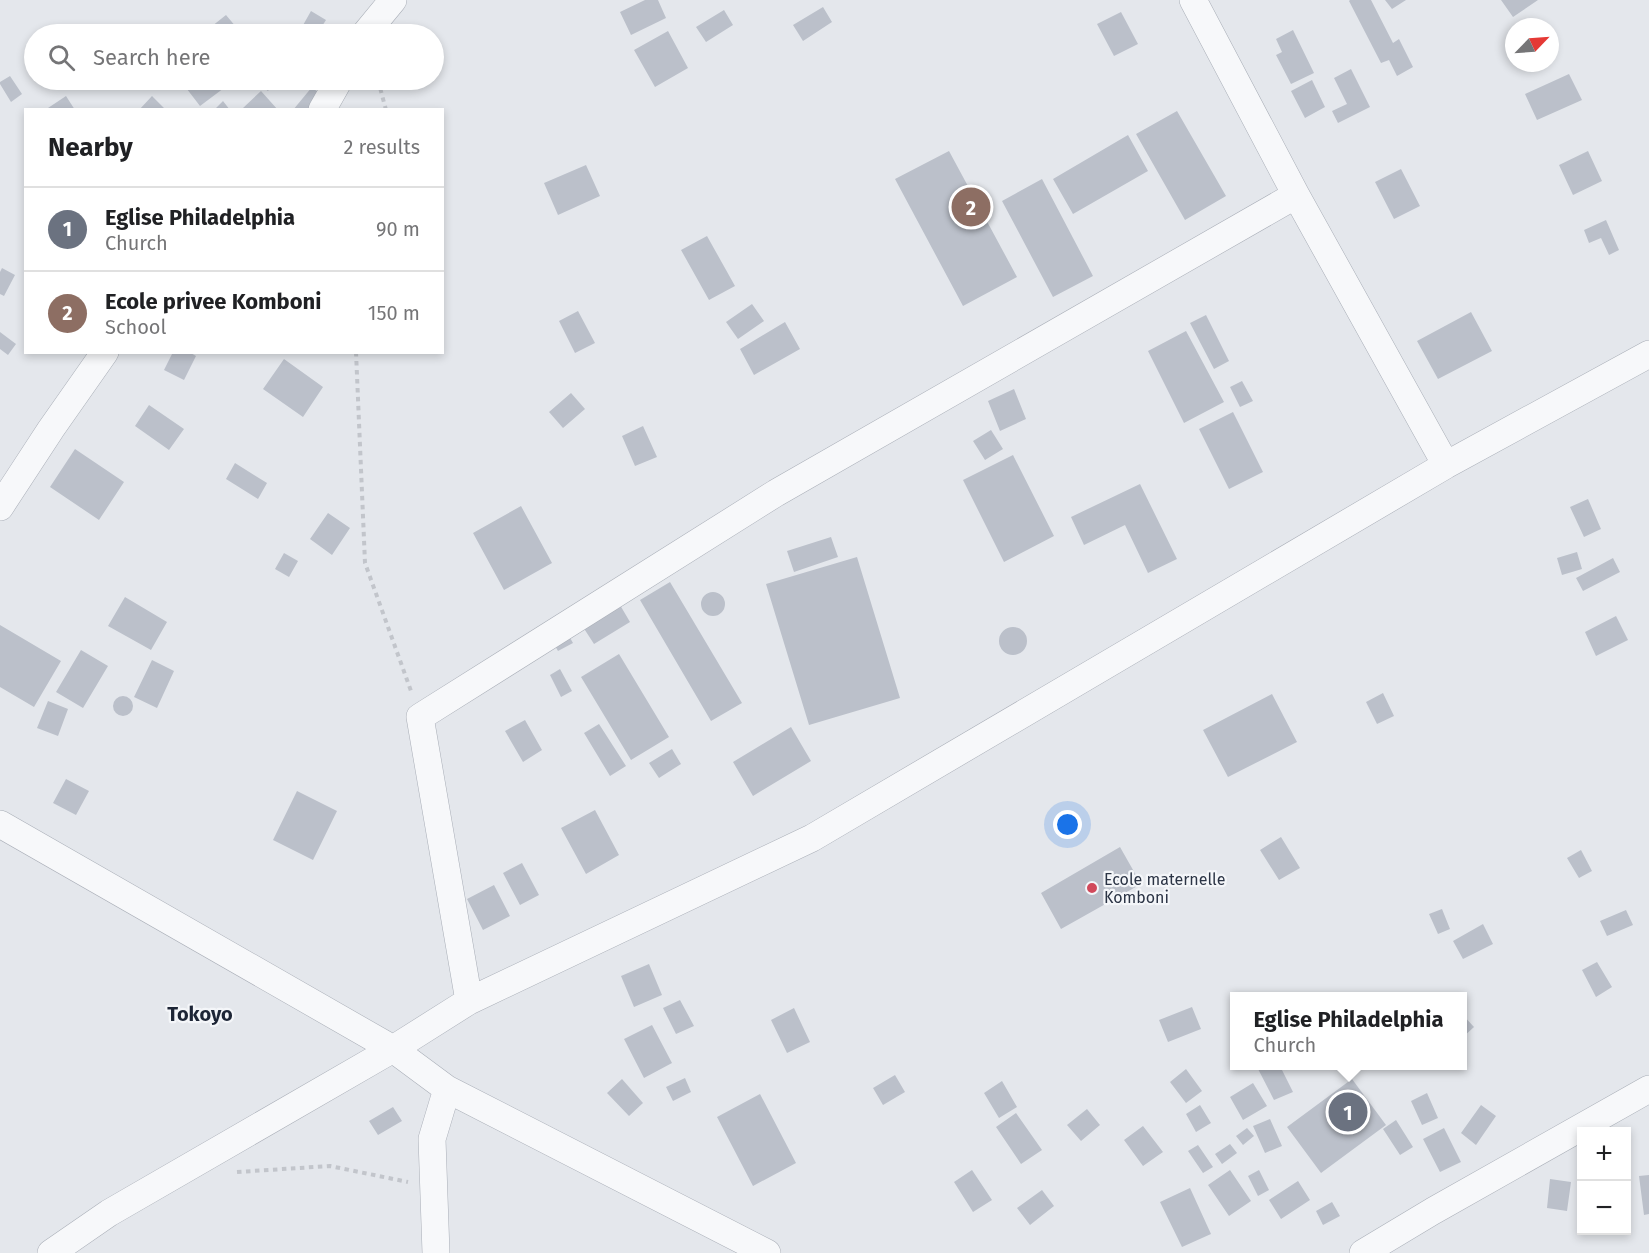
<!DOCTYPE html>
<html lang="en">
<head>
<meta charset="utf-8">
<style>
  :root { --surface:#fff; --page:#f6f6f6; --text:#202124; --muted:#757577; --line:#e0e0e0; --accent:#d1495b }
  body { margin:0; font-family:"Fira Sans",sans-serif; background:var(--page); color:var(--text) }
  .controls { position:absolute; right:18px; bottom:18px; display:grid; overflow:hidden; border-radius:0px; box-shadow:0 3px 9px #0003 }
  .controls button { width:54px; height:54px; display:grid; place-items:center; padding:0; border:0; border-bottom:2px solid var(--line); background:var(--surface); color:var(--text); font:30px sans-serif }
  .compass { position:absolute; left:1505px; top:18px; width:54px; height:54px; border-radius:50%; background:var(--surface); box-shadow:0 3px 9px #0003; rotate:65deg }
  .you { position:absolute; left:1068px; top:825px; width:21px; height:21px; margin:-15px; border:4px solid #fff; border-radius:50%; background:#1a73e8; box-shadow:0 0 0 9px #1a73e833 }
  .badge { display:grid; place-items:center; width:39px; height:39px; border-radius:50%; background:var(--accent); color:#fff; font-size:20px; font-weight:700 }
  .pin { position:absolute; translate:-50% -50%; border:3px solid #fff; box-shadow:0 2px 6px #0006 }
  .popup { position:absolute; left:1230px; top:992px; width:237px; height:78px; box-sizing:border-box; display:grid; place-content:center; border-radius:0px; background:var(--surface); filter:drop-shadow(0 2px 4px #0005); font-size:20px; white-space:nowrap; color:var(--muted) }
  .popup b { font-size:22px; color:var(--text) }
  .popup::after { content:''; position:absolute; left:50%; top:100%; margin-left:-12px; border:12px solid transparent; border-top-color:var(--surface) }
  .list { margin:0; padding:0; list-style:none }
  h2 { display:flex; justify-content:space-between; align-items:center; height:78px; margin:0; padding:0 24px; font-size:26px }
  h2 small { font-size:20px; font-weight:400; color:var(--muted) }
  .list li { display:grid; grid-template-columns:39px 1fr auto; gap:18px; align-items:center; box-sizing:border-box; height:84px; padding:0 24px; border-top:2px solid var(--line) }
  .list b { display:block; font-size:22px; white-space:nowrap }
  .list p { margin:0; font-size:20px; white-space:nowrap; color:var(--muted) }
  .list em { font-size:20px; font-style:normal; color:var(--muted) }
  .icon { flex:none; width:33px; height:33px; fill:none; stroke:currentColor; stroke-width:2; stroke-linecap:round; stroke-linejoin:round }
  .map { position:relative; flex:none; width:1649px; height:1253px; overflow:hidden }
  .search { position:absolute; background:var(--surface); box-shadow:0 3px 9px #0003; left:24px; top:24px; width:420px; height:66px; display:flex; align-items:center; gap:15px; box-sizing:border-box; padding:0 21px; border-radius:33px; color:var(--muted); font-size:22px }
  .panel { position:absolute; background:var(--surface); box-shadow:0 3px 9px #0003; left:24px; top:108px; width:420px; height:246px; border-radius:0px }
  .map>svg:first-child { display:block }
  .building { fill:#bbc0ca }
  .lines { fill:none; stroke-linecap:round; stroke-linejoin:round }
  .street-casing { stroke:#a9aeb7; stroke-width:28 }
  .path { stroke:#c2c5cb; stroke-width:4; stroke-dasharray:4.5 4.5; stroke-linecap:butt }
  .street { stroke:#f7f8fa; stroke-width:27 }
  .poi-dot { fill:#d1495b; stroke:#f4f6f9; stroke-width:2 }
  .labels { text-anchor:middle; stroke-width:4.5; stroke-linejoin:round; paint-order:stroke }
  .poi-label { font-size:16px; fill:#2b3445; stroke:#f4f6f9; text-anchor:start }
  .quarter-label { font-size:20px; font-weight:bold; fill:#1d2536; stroke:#f4f6f9 }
</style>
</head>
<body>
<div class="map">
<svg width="1649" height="1253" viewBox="0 0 1649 1253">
  <rect width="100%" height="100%" fill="#e4e7ec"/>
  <path class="building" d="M645 0H658L666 18 631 35 620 12Z
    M1350 0H1371L1393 43 1399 39 1413 67 1397 76 1389 60 1381 63 1349 1Z
    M1385 0H1406L1392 9Z
    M1501 0H1538L1513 17Z
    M823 7 832 22 803 41 793 25Z
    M724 10 733 25 706 42 696 27Z
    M311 11 326 20 317 34H298Z
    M1121 12 1138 44 1114 56 1097 24Z
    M226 15 242 34H202Z
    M1293 30 1314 73 1291 84 1276 55 1282 52 1276 39Z
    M668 31 688 68 655 87 634 50Z
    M1351 69 1370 107 1338 123 1332 111 1347 104 1334 78Z
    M1569 74 1582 100 1537 120 1525 94Z
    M10 76 22 94 11 102 0 84V82Z
    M180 80H203L206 83 212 80H218L224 88 200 106Z
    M258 80H276L268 91 256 82Z
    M1312 80 1325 107 1305 118 1291 91Z
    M312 87 322 96 310 110H293Z
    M261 91 278 110H245L243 108Z
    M66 96 75 110H45Z
    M152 96 166 110H139Z
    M223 101 230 110H214Z
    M1177 111 1226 196 1185 220 1136 134Z
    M1128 135 1148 171 1073 214 1053 179Z
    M949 151 1017 277 963 306 895 179Z
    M1588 151 1602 181 1573 195 1559 165Z
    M586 165 600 196 558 215 544 183Z
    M1401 169 1420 206 1394 219 1375 182Z
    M1042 179 1093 276 1053 297 1002 201Z
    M1606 220 1619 250 1609 255 1601 238 1589 243 1584 230Z
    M707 236 735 286 709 300 681 250Z
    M2 268 15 275 4 296 0 294V272Z
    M752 304 764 321 738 339 726 322Z
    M578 311 595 343 575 353 559 321Z
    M1471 312 1492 351 1438 379 1417 341Z
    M1206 315 1229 361 1214 369 1190 323Z
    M785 322 800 349 754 375 740 349Z
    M1186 331 1224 402 1184 423 1148 351Z
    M0 332 16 344 8 355 0 349Z
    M173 352H189L196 356 184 380 164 370Z
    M284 359 323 387 303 417 263 389Z
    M1242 381 1253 401 1240 407 1230 387Z
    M1014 389 1026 419 1000 431 988 401Z
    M571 393 585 409 563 428 549 412Z
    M149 405 184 429 169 450 135 426Z
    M1233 412 1263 472 1229 489 1199 429Z
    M643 426 657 457 635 466 622 436Z
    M991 430 1003 449 985 460 973 441Z
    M75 449 124 482 99 520 50 487Z
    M1013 455 1054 536 1004 562 963 480Z
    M235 463 267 483 258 499 226 479Z
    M1140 484 1177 559 1148 573 1125 525 1084 545 1071 517Z
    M1588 499 1601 529 1584 537 1570 507Z
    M521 506 552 563 504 590 473 533Z
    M328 513 350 528 332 555 310 539Z
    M831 537 838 557 794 572 787 551Z
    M1577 552 1582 569 1562 575 1557 558Z
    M284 553 298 561 289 577 275 569Z
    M857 557 900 698 809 725 766 584Z
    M1613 558 1620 572 1583 591 1576 578Z
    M670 582 742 703 711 721 640 600Z
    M701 604a12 12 0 1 1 24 0a12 12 0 1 1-24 0Z
    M125 597 167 622 151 650 108 626Z
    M620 605 630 622 594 644 583 627Z
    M1616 616 1628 640 1596 656 1585 632Z
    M0 625 61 661 34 707 0 687Z
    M999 641a14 14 0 1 1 28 0a14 14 0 1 1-28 0Z
    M569 636 573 643 558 651 554 644Z
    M81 650 108 666 83 708 56 692Z
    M619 654 669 737 631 760 581 677Z
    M152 660 174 671 157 708 134 697Z
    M560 669 572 691 561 697 550 675Z
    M1383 693 1394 716 1377 724 1366 702Z
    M1272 694 1297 742 1228 777 1203 730Z
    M113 706a10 10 0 1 1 20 0a10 10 0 1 1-20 0Z
    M48 701 68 709 58 736 37 728Z
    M525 720 542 750 523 762 505 731Z
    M599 724 626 766 610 776 584 733Z
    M791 727 811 761 753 796 733 762Z
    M672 749 681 764 659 778 649 763Z
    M66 779 89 791 76 815 53 803Z
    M297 791 337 811 313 860 273 840Z
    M595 810 619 855 586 874 561 828Z
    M1281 837 1300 868 1279 880 1260 850Z
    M1120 847 1141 884 1061 929 1041 893Z
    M1581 850 1592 871 1579 878 1567 858Z
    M522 863 539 895 520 905 503 873Z
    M494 885 510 916 483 930 467 899Z
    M1442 909 1450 929 1438 934 1429 914Z
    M1626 910 1633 925 1607 936 1600 921Z
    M1483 924 1493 944 1463 959 1453 941Z
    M1597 962 1612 987 1596 997 1582 970Z
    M649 964 662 995 634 1007 621 976Z
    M680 1000 694 1026 676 1034 663 1008Z
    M1192 1007 1201 1029 1168 1042 1159 1020Z
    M794 1008 810 1042 787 1053 771 1020Z
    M1462 1014 1474 1027 1462 1038Z
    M652 1025 672 1063 644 1078 624 1039Z
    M1260 1066H1280L1293 1092 1274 1100 1257 1067Z
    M1186 1069 1202 1091 1186 1103 1170 1082Z
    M895 1075 905 1092 883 1105 873 1088Z
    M685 1078 691 1092 673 1101 666 1087Z
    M622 1079 643 1103 629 1116 607 1093Z
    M1352 1079 1386 1125 1321 1173 1287 1127Z
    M1002 1081 1017 1107 999 1118 984 1093Z
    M1253 1083 1267 1106 1243 1120 1230 1097Z
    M1427 1093 1438 1118 1422 1125 1411 1101Z
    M760 1094 796 1163 753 1186 717 1117Z
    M1200 1105 1211 1123 1196 1132 1186 1114Z
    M1481 1105 1496 1116 1476 1145 1461 1133Z
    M393 1107 402 1121 378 1135 369 1121Z
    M1087 1109 1100 1125 1081 1141 1067 1125Z
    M1016 1113 1042 1150 1021 1164 996 1127Z
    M1270 1119 1282 1146 1265 1153 1253 1126Z
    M1396 1120 1413 1147 1400 1155 1383 1129Z
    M1143 1126 1163 1152 1143 1166 1124 1140Z
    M1247 1128 1254 1136 1243 1145 1236 1136Z
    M1444 1128 1461 1162 1440 1172 1423 1139Z
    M1230 1144 1237 1153 1222 1164 1215 1154Z
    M1198 1145 1213 1167 1203 1173 1188 1151Z
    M972 1170 992 1200 973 1212 954 1182Z
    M1230 1170 1251 1201 1229 1216 1208 1185Z
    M1259 1170 1269 1190 1258 1196 1248 1176Z
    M1649 1175V1214L1644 1215 1639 1176Z
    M1550 1179 1571 1182 1567 1211 1547 1208Z
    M1298 1181 1310 1200 1281 1219 1269 1200Z
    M1190 1188 1211 1234 1182 1247 1160 1202Z
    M1042 1190 1054 1206 1030 1225 1017 1208Z
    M1332 1202 1340 1216 1323 1225 1316 1211Z"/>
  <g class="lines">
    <defs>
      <path id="street" d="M1193 0 1296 195 1446 465
        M365 34 393 0
        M322 110 339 80
        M0 507 51 429 105 352
        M0 824 393 1049 447 1089 767 1253
        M469 1001 420 717 776 493 1296 195
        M51 1253 109 1213 393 1049 469 1001 812 838 1446 465 1649 354
        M436 1253 432 1139 447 1089
        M1363 1253 1433 1211 1649 1089"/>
    </defs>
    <use href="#street" class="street-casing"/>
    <path class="path" d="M378 80 386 110
      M356 352 365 563 411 691
      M237 1172 330 1166 408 1182"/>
    <use href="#street" class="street"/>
  </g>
  <circle class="poi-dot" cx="1092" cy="888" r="6"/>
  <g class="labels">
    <g class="poi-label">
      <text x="1104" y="885">Ecole maternelle<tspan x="1104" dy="18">Komboni</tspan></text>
    </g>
    <g class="quarter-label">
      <text x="200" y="1021">Tokoyo</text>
    </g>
  </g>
</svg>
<div class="controls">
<button>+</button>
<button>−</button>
</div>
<svg class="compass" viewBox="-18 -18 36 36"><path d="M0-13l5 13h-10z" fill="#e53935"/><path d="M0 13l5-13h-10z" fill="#757577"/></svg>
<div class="you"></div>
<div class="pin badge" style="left:1348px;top:1112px;background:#6b7280">1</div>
<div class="popup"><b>Eglise Philadelphia</b>Church</div>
<div class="pin badge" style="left:971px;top:207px;background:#8d6e63">2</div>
<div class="search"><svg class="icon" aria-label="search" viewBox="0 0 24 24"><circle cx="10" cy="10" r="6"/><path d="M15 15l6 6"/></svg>Search here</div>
<section class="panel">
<h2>Nearby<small>2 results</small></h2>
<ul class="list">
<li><span class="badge" style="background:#6b7280">1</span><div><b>Eglise Philadelphia</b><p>Church</p></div><em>90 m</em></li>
<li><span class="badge" style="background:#8d6e63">2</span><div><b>Ecole privee Komboni</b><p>School</p></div><em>150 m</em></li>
</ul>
</section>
</div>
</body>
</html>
